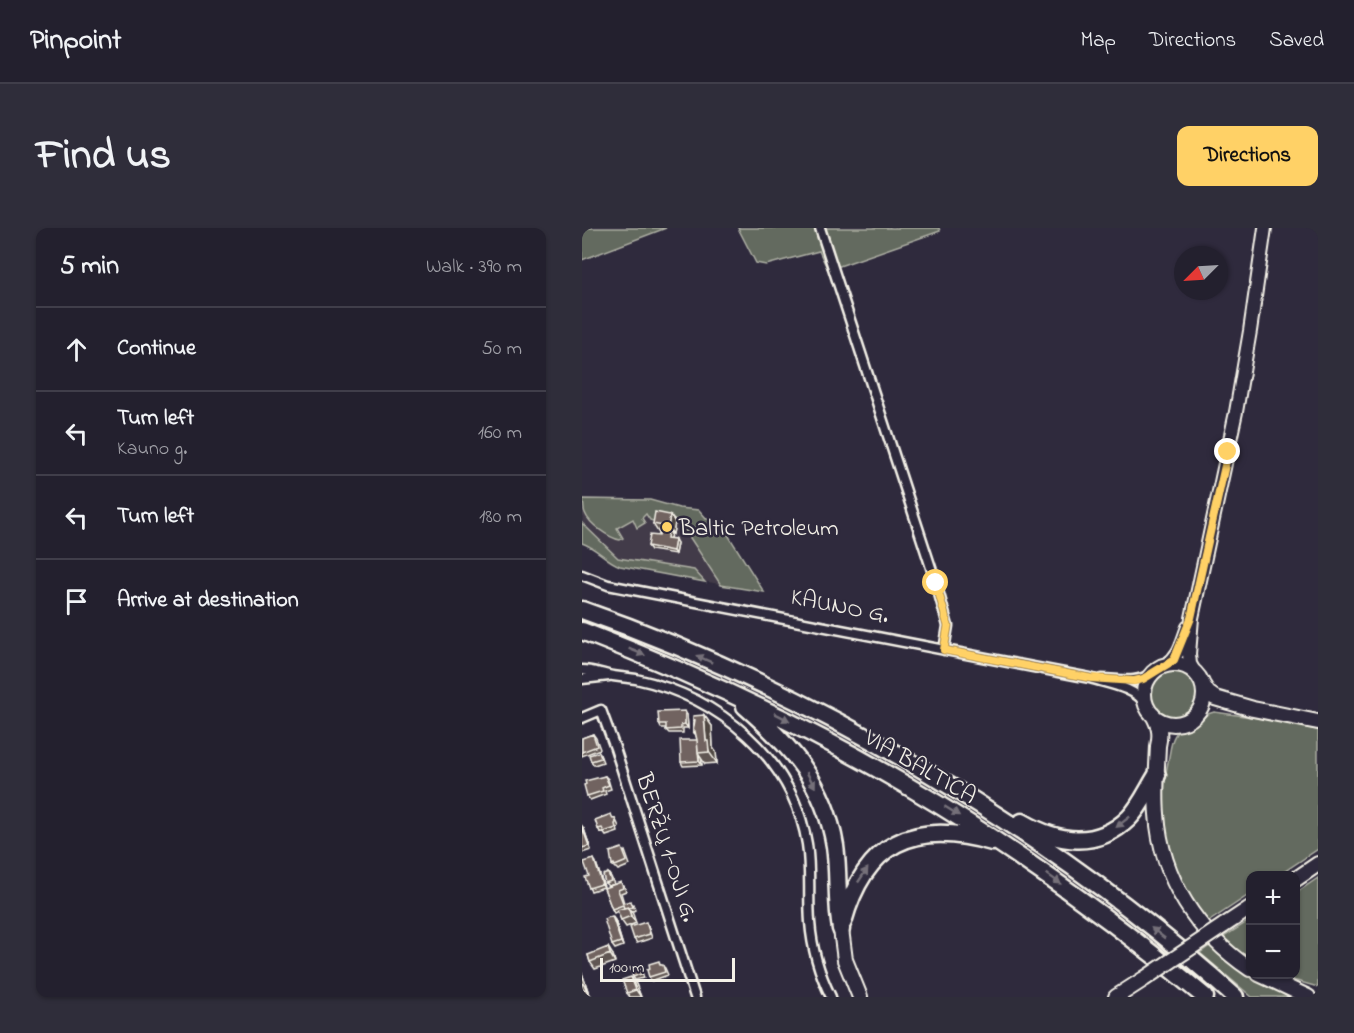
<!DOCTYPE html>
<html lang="en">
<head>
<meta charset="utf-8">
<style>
  :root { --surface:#23202e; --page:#2f2d3a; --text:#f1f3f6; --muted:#a3a3aa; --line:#403e4a; --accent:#ffd166 }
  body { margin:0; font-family:"Indie Flower",sans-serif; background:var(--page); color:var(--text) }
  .controls { position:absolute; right:18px; bottom:18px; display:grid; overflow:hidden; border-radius:12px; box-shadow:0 2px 4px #0004 }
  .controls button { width:54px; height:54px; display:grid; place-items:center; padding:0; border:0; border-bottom:2px solid var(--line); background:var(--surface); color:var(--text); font:30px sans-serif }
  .compass { position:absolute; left:592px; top:18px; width:54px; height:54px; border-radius:50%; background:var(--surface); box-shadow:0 2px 4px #0004; rotate:246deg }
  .scale { position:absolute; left:18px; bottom:15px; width:135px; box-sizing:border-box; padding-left:6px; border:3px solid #f4f1e8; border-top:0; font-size:16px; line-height:21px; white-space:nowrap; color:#f4f1e8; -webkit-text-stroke:4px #2f2a3d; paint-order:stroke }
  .stop { position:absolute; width:18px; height:18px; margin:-14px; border:4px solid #ffd166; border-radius:50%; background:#fff }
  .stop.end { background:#ffd166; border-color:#fff; box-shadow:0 2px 6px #0008 }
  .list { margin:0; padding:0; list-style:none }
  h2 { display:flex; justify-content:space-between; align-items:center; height:78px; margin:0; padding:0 24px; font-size:26px }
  h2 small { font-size:20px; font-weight:400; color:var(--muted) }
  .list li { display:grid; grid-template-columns:39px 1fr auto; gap:18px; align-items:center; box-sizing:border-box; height:84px; padding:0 24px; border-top:2px solid var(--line) }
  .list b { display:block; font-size:22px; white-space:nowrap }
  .list p { margin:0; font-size:20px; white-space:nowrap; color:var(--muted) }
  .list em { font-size:20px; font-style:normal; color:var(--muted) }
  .icon { flex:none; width:33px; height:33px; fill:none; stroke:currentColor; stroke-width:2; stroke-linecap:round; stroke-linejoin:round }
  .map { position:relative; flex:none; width:736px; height:769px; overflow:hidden; border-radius:12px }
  header { display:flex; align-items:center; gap:36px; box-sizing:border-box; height:84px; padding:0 30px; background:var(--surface); border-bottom:2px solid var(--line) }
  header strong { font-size:28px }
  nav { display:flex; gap:33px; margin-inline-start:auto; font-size:21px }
  .intro { display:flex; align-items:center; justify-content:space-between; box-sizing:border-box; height:144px; padding:0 36px }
  h1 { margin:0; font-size:42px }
  .button { padding:15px 27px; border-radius:12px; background:var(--accent); color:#111; font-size:21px; font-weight:700 }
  main { display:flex; gap:36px; padding:0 36px }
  aside { flex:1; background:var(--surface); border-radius:12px; box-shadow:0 2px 4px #0004 }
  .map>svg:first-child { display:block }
  .built { fill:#433b48 }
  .green { fill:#646a5e; stroke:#acaea3; stroke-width:1.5 }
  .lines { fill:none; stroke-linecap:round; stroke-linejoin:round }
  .minor-casing { stroke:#f4f1e8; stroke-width:13 }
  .secondary-casing { stroke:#f4f1e8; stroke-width:16 }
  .primary-casing { stroke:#f4f1e8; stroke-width:18 }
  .motorway-casing { stroke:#f4f1e8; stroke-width:21 }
  .minor { stroke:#2f2a3d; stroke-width:8 }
  .secondary { stroke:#2f2a3d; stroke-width:12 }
  .primary { stroke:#2f2a3d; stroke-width:14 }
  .motorway { stroke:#2f2a3d; stroke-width:16 }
  .primary-bridge-casing { stroke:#f4f1e8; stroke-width:18; stroke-linecap:butt }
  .primary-bridge { stroke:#2f2a3d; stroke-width:14 }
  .wall { fill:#615653; stroke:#f4f1e8; stroke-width:1.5 }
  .shaded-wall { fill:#4f4643; stroke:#f4f1e8; stroke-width:1.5 }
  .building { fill:#716460; stroke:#f4f1e8; stroke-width:1.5 }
  .oneway { fill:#747079 }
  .route { stroke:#ffd166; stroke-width:8 }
  .poi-dot { fill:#ffd166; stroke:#2f2a3d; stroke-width:2 }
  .labels { text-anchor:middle; stroke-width:5; stroke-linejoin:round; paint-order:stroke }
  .poi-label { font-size:24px; fill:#f4f1e8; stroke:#2f2a3d; text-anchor:start }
  .street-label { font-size:24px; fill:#f4f1e8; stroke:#2f2a3d }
</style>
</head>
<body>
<header>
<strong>Pinpoint</strong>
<nav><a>Map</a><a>Directions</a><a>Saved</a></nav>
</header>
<div class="intro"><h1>Find us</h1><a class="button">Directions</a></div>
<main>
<aside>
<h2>5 min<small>Walk · 390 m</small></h2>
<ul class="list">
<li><svg class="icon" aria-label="ahead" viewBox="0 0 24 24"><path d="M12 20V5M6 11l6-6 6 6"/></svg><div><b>Continue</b></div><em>50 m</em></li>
<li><svg class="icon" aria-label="left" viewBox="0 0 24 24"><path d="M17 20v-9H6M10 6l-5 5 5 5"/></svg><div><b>Turn left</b><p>Kauno g.</p></div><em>160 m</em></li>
<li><svg class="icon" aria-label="left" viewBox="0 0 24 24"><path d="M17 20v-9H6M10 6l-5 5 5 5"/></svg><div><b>Turn left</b></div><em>180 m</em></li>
<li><svg class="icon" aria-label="arrive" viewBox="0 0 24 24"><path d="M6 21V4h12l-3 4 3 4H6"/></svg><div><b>Arrive at destination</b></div></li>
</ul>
</aside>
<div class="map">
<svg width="736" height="769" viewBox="0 0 736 769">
  <rect width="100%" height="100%" fill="#2f2a3d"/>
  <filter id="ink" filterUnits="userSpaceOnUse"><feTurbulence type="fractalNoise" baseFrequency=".0167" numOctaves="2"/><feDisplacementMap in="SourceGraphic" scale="12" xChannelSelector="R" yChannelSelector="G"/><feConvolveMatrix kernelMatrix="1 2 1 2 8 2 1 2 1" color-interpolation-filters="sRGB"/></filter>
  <g filter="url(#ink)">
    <path class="built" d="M1 271 68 272 97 280 117 282 125 291 140 297 182 364 38 338 27 334 11 319 0 315Z"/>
    <path class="green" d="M0 0H84L0 32Z
      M156 0H357L358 3 246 42 237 23 184 37 174 35Z
      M1 271 68 272 97 280 117 282 125 291 140 297 182 364 139 357 97 293 76 288 75 294 68 292 64 286 60 290 63 295 55 300 51 291 35 300 41 310 38 312C27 310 7 296 3 285 1 281 2 275 1 271Z
      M0 295 36 330 112 342 123 354 38 338C24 333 15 320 0 315Z
      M567 466a25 25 0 1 1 50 0a25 25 0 1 1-50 0Z
      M632 484 677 490 736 502V621L697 647 668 648V666L626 694C588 650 574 591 586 534 588 526 588 515 593 507 598 499 622 487 632 484Z
      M736 650V759L693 747 714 746V665Z
      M668 692V726C657 729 648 717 640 710Z
      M629 717 666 748 709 769H670L618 725Z"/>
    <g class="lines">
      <defs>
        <path id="minor" d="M238 0 354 355 366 398 362 422
          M0 347 26 357 508 450C527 456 552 459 564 476
          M0 442C11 442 21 446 31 448 39 449 47 450 54 451 137 469 211 530 225 616 229 642 226 668 228 694 230 721 237 745 249 769
          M0 451 27 448
          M520 451C538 451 554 456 569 446
          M0 490 19 482 33 520 113 769"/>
        <path id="secondary" d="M584 437C598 428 600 414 606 399
          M613 445 608 436 607 426 610 390 654 184 668 103 683 0"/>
        <path id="primary" d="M562 466a30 30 0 1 1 60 0a30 30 0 1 1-60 0Z
          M621 457 626 465 633 470 671 481 736 494
          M571 487C577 498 579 505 576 518 575 540 573 564 575 586 579 651 616 706 668 741
          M714 651 736 636
          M641 698 668 680
          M259 701 263 732 278 769
          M677 746 726 769
          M534 769 562 751"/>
        <path id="motorway" d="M0 382C231 462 471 605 653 769
          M0 403C235 493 430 607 623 769
          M163 478C209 518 243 556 253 618 257 646 254 673 259 701
          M440 594C476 615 515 621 547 590 559 578 566 561 575 547
          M261 694C283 615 331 591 410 614"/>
      </defs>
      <use href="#minor" class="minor-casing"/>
      <use href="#secondary" class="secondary-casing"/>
      <use href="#primary" class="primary-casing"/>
      <use href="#motorway" class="motorway-casing"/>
      <use href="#minor" class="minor"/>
      <use href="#secondary" class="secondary"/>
      <use href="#primary" class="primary"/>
      <use href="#motorway" class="motorway"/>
      <defs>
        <path id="primary-bridge" d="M562 751 641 698"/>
      </defs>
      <use href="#primary-bridge" class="primary-bridge-casing"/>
      <use href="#primary-bridge" class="primary-bridge"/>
    </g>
    <path class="wall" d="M93 294 91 306H89L88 310 95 315 93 326 69 322 66 318 77 308V304H76L71 296Z
      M105 487 106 500H101V505H87L84 502V500H79L77 496Z
      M122 487 130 498 131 520 134 524 135 535 123 536 119 530 120 537 101 538 99 534 115 512 114 507 111 504 112 494 111 492Z
      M11 506 14 510 18 521 0 528V510Z
      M17 524 21 534 12 537 9 533Z
      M23 548 26 551 29 561 23 563 24 566 8 572 5 568 4 556Z
      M32 590 35 594 37 599 35 600 36 604 24 608 21 604 19 605 16 601Z
      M0 598 2 601 9 622 0 625Z
      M43 623 48 637 36 642 34 640H33L30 637Z
      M14 635 22 659 9 663 7 660V648Z
      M26 645 29 649 32 656 26 658 23 655Z
      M42 658 44 663 39 665 42 675 51 676 53 682 49 684 54 695 44 699 39 692 36 683 32 685 30 681 22 660Z
      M33 692 41 718 33 721 30 717Z
      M66 698 70 710 55 715 52 711Z
      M6 727H31L33 734 13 741 8 734Z
      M79 737 83 740 86 747 69 753 67 749Z
      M59 741 62 750 53 752 51 749Z
      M0 745 6 763 10 769H0Z
      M54 756 59 769H48L45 765Z"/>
    <path class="shaded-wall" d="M88 287 93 294 91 306 86 299Z
      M86 302 89 306 87 313 85 310Z
      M93 311 95 315 93 326 91 323Z
      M103 483 105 487 106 500 103 496Z
      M122 487 130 498 131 520 134 524 135 535 127 524 124 513Z
      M117 527 119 530 120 537 117 533Z
      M0 598 2 601 9 622 7 618Z
      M12 631 14 635 22 659 20 656Z
      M46 679 51 686 54 695 49 688Z
      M30 688 33 692 41 718 39 714Z
      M26 719 31 727 33 734 28 726Z
      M0 745 6 763 0 754Z
      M49 749 54 756 59 769 54 762Z"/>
    <path class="building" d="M73 284 88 287 86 299 71 296Z
      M78 301 86 302 85 310 93 311 91 323 66 318 68 307 77 308Z
      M103 483V496L99 497V501L84 502V496H77L76 484Z
      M122 487 124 513H126L127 524 116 525 115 512 113 503 111 504 113 492H111V488Z
      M11 506 15 518 0 524V510Z
      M98 512H115L117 533 99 534Z
      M17 524 19 530 9 533 7 527Z
      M23 548 27 557 20 560 21 563 5 568 2 557 4 556 3 553Z
      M29 586 31 591 33 590 34 595 33 596 34 600 22 604 20 600 16 601 13 592Z
      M0 599 7 618 0 620Z
      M40 620 45 633 33 638 32 636 30 637 28 624Z
      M12 631 20 656 7 660 3 649 7 648 2 634Z
      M26 645 29 653 23 655 21 647Z
      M39 654 41 660 36 662 41 675 49 673 51 679 46 680V679L42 680 41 677 30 681 22 660Z
      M46 679 49 688 39 692 35 682Z
      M30 688 39 714 30 717 22 691Z
      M64 694 68 706 52 711 48 699Z
      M26 719 28 726 8 734 6 727Z
      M77 733 78 737H81L83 744 67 749 65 742 68 741 67 736Z
      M56 738 59 746 51 749 48 740Z
      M49 749 54 762 45 765 40 752Z
      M4 761 7 768 0 769V762Z"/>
    <defs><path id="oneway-solid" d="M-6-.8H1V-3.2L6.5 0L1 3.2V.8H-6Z" transform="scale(1.5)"/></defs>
    <g class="oneway">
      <use href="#oneway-solid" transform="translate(55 424) rotate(22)"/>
      <use href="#oneway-solid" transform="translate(122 431) rotate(-156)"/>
      <use href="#oneway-solid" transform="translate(200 489) rotate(27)"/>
      <use href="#oneway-solid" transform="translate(229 552) rotate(61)"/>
      <use href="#oneway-solid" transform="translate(370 583) rotate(32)"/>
      <use href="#oneway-solid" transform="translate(541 594) rotate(142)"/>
      <use href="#oneway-solid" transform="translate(281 647) rotate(-56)"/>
      <use href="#oneway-solid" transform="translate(472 651) rotate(36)"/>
      <use href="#oneway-solid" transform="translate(576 705) rotate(-142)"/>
    </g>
  </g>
  <g class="lines" filter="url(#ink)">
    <path class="route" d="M354 355 366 398 362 422 508 450 552 453 561 451 592 432 609 390 646 224"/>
  </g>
  <circle class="poi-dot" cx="85" cy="299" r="6"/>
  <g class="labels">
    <g class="poi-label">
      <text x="97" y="307">Baltic Petroleum</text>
    </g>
    <g class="street-label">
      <text transform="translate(258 377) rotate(11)" y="8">KAUNO G.</text>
      <text transform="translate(339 538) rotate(30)" y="8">VIA BALTICA</text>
      <text transform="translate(86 619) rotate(72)" y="8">BERŽŲ 1-OJI G.</text>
    </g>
  </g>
</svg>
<div class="controls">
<button>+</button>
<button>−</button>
</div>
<svg class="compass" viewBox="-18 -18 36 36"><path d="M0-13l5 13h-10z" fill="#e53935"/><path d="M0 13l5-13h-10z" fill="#a3a3aa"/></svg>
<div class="scale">100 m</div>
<div class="stop" style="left:354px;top:355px"></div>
<div class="stop end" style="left:646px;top:224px"></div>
</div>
</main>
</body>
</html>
